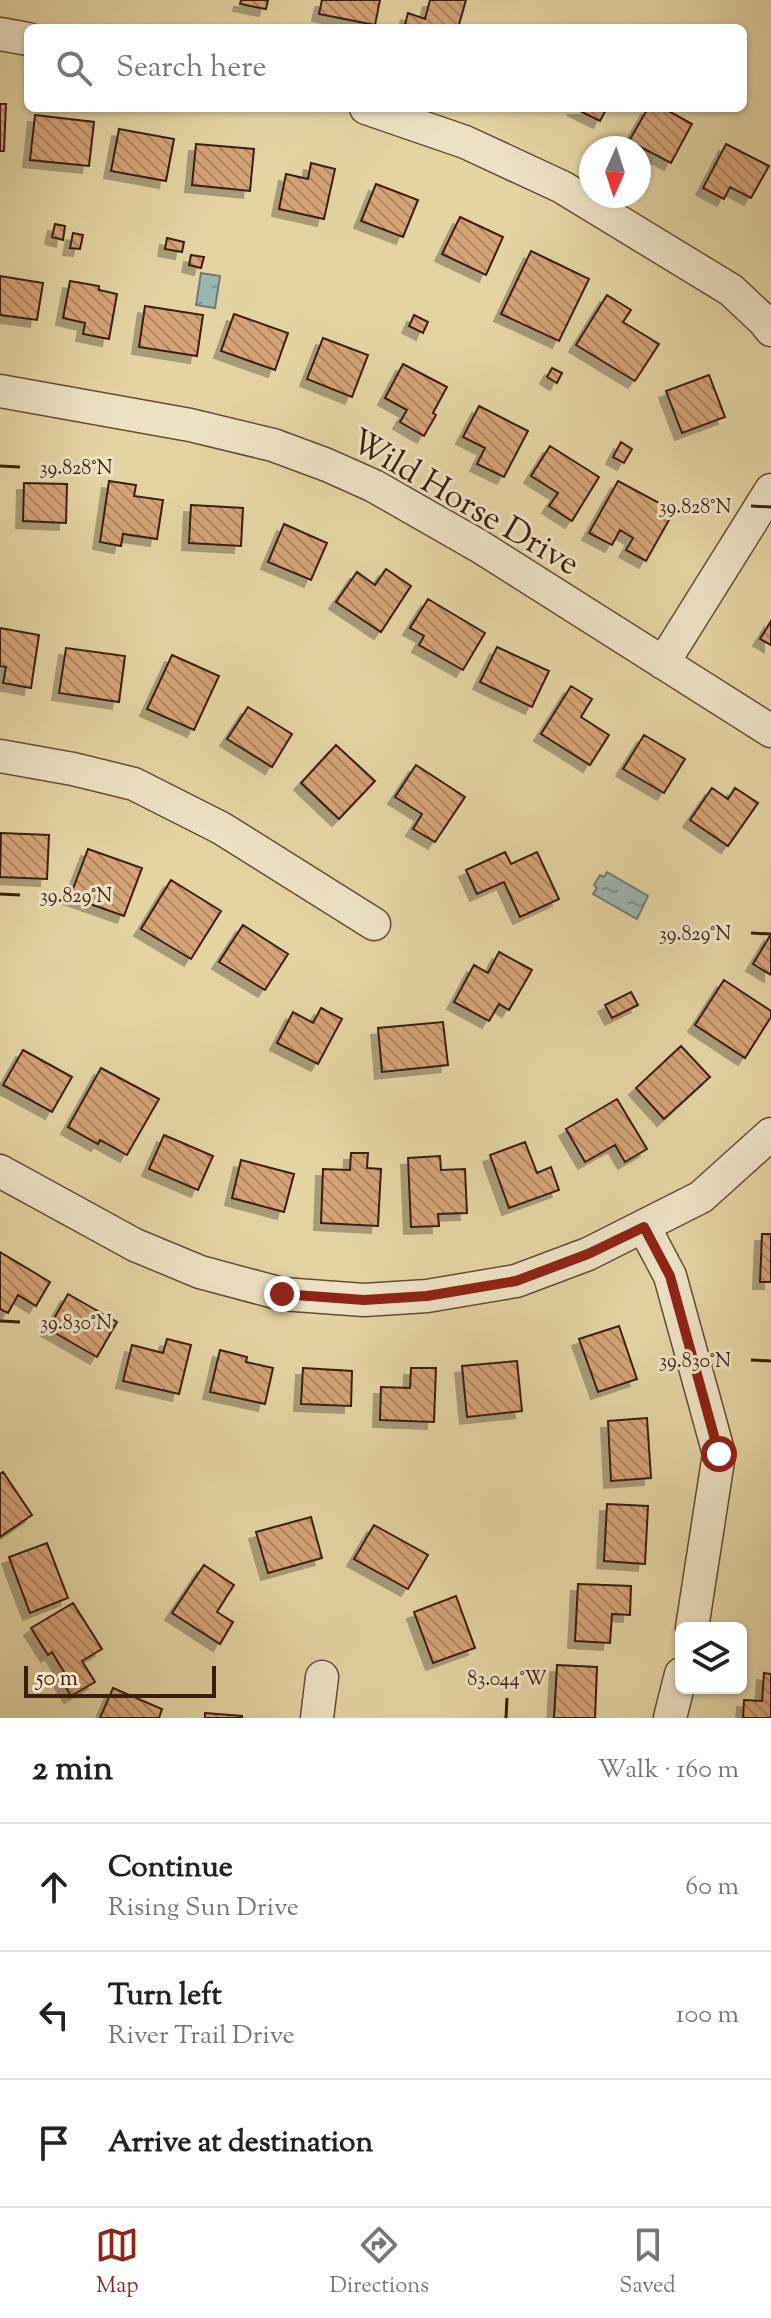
<!DOCTYPE html>
<html lang="en">
<head>
<meta charset="utf-8">
<style>
  :root { --surface:#fff; --page:#f2f2f2; --text:#222; --muted:#767676; --line:#e0e0e0; --accent:#8f2418 }
  body { margin:0; font-family:"Sorts Mill Goudy",serif; background:var(--page); color:var(--text) }
  .controls { position:absolute; right:24px; bottom:24px; display:grid; overflow:hidden; border-radius:12px; box-shadow:0 2px 6px #0004 }
  .controls button { width:72px; height:72px; display:grid; place-items:center; padding:0; border:0; border-bottom:2px solid var(--line); background:var(--surface); color:var(--text); font:40px sans-serif }
  .compass { position:absolute; left:579px; top:136px; width:72px; height:72px; border-radius:50%; background:var(--surface); box-shadow:0 2px 6px #0004; rotate:183deg }
  .scale { position:absolute; left:24px; bottom:20px; width:192px; box-sizing:border-box; padding-left:8px; border:4px solid #3c1e0d; border-top:0; font-size:22px; line-height:28px; white-space:nowrap; color:#3c1e0d; -webkit-text-stroke:6px #ede3c4; paint-order:stroke }
  .stop { position:absolute; width:24px; height:24px; margin:-18px; border:6px solid #8f2418; border-radius:50%; background:#fff }
  .stop.end { background:#8f2418; border-color:#fff; box-shadow:0 2px 8px #0008 }
  .list { margin:0; padding:0; list-style:none }
  h2 { display:flex; justify-content:space-between; align-items:center; height:104px; margin:0; padding:0 32px; font-size:34px }
  h2 small { font-size:26px; font-weight:400; color:var(--muted) }
  .list li { display:grid; grid-template-columns:52px 1fr auto; gap:24px; align-items:center; box-sizing:border-box; height:128px; padding:0 32px; border-top:2px solid var(--line) }
  .list b { display:block; font-size:30px; white-space:nowrap }
  .list p { margin:0; font-size:26px; white-space:nowrap; color:var(--muted) }
  .list em { font-size:26px; font-style:normal; color:var(--muted) }
  .icon { flex:none; width:44px; height:44px; fill:none; stroke:currentColor; stroke-width:2; stroke-linecap:round; stroke-linejoin:round }
  .map { position:relative; flex:none; width:771px; height:1718px; overflow:hidden }
  .search { position:absolute; background:var(--surface); box-shadow:0 2px 6px #0004; left:24px; right:24px; top:24px; height:88px; display:flex; align-items:center; gap:20px; box-sizing:border-box; padding:0 28px; border-radius:12px; color:var(--muted); font-size:30px }
  .sheet { height:488px; background:var(--surface) }
  nav { display:flex; justify-content:space-around; align-items:center; box-sizing:border-box; height:112px; border-top:2px solid var(--line); background:var(--surface); font-size:22px; color:var(--muted) }
  nav a { display:grid; justify-items:center; gap:4px }
  nav .on { color:var(--accent) }
  .map>svg:first-child { display:block }
  .water { fill:url(#water-ripples); stroke:#74796f; stroke-width:2 }
  .building { fill:url(#building-back-hatch); stroke:#3c1e0d; stroke-width:2; filter:url(#shadow) }
  .lines { fill:none; stroke-linecap:round; stroke-linejoin:round }
  .minor-casing { stroke:#664c33; stroke-width:35 }
  .minor { stroke:#ede3c4; stroke-width:32 }
  .route { stroke:#8f2418; stroke-width:10 }
  .ticks { fill:none; stroke:#3c1e0d; stroke-width:3 }
  .labels { text-anchor:middle; stroke-width:6; stroke-linejoin:round; paint-order:stroke }
  .street-label { font-size:34px; fill:#3c1e0d; stroke:#ede3c4 }
  .ticks-label { font-size:20px; text-anchor:middle; fill:#3c1e0d; stroke:#ede3c4; stroke-width:6; stroke-linejoin:round; paint-order:stroke }
</style>
</head>
<body>
<div class="map">
<svg width="771" height="1718" viewBox="0 0 771 1718">
  <defs>
    <pattern id="water-ripples" width="26" height="14" patternUnits="userSpaceOnUse" patternTransform="scale(2)"><rect width="26" height="14" fill="#9ab6b1"/><path d="M2 4q2-2 4 0t4 0M15 11q2-2 4 0t4 0" fill="none" stroke="#7f938e"/></pattern>
    <pattern id="building-back-hatch" width="6" height="6" patternUnits="userSpaceOnUse" patternTransform="scale(2)"><rect width="6" height="6" fill="#d5a479"/><path d="M-1 5l2 2M0 0l6 6M5-1l2 2" fill="none" stroke="#ae8562"/></pattern>
    <filter id="shadow"><feDropShadow dx="-7" dy="7" stdDeviation="0" flood-color="#0004"/></filter>
  </defs>
  <rect width="100%" height="100%" fill="#e4d4a4"/>
  <filter id="stains"><feTurbulence type="fractalNoise" baseFrequency=".0025" numOctaves="4"/><feColorMatrix values="0 0 0 0 .2 0 0 0 0 .09 0 0 0 0 .02 0 0 0 .5 -.17"/></filter>
  <radialGradient id="worn" r=".72"><stop offset=".6" stop-color="#630" stop-opacity="0"/><stop offset="1" stop-color="#630" stop-opacity=".3"/></radialGradient>
  <path class="water" d="M201 273 220 276 215 308 196 305Z
    M607 872 648 896 637 919 593 894 597 888 594 885 600 875 604 877Z"/>
  <path class="building" d="M241 0H268L266 9 240 4Z
    M322 0H380L375 25 319 14Z
    M430 0H466L458 28H404L408 13 425 19Z
    M0 104H6L4 151H0Z
    M574 108H607L600 121Z
    M648 108H663L692 124 671 163 629 141Z
    M35 115 94 122 89 166 30 160Z
    M119 129 174 139 166 181 111 171Z
    M196 144 254 149 250 191 192 185Z
    M726 144 769 166 751 198 730 187 724 199 703 188Z
    M311 163 335 169 324 219 279 209 286 174 308 179Z
    M376 184 418 200 403 237 361 221Z
    M460 217 503 237 486 275 442 254Z
    M55 224 65 226 63 240 52 237Z
    M73 233 83 235 80 249 70 248Z
    M167 238 184 242 182 252 165 249Z
    M531 251 589 279 559 341 501 314Z
    M191 255 204 257 201 268 189 265Z
    M0 276 43 283 37 320 0 315Z
    M70 281 99 286V290L117 294 109 339 83 334 85 323 63 318Z
    M607 295 631 310 623 322 659 344 635 381 576 345Z
    M145 306 203 315 197 356 139 347Z
    M234 314 288 333 275 370 221 351Z
    M414 315 428 322 423 333 409 326Z
    M323 338 368 355 352 397 307 379Z
    M403 364 447 387 433 413 436 415 424 436 400 422 407 410 385 398Z
    M552 368 562 373 557 383 547 377Z
    M709 375 725 417 682 433 666 391Z
    M479 406 528 431 504 477 477 464 485 448 463 437Z
    M621 442 632 449 624 463 613 457Z
    M550 446 599 477 572 521 549 506 558 493 531 476Z
    M109 481 136 485 134 496 163 500 157 539 123 534 121 546 100 542Z
    M618 481 674 511 646 561 626 550 633 538 620 530 612 545 589 533Z
    M24 483 67 484 66 523 23 521Z
    M191 505 243 508 241 546 189 543Z
    M284 524 327 543 311 580 268 562Z
    M386 569 411 586 381 632 336 602 357 572 375 585Z
    M428 599 485 633 463 670 419 645 424 636 410 628Z
    M771 621V645L760 639Z
    M0 628 39 635 31 688 3 683 6 667 0 666Z
    M497 647 549 671 532 707 480 682Z
    M66 648 125 656 119 702 59 693Z
    M172 655 219 676 194 730 147 709Z
    M571 686 592 699 581 717 609 735 590 765 541 734Z
    M248 707 292 734 272 767 227 739Z
    M644 735 685 759 664 793 623 769Z
    M336 745 375 781 339 819 301 783Z
    M416 765 465 797 435 842 413 829 422 814 395 797Z
    M712 788 728 799 735 788 758 803 728 846 690 820Z
    M1 833 49 835 47 879 0 877Z
    M88 849 142 868 124 916 70 897Z
    M505 852 511 864 537 852 559 899 520 917 504 882 477 894 466 870Z
    M171 880 221 911 191 959 141 929Z
    M243 925 288 954 265 990 219 962Z
    M771 934V975L753 964Z
    M499 952 532 970 509 1010 499 1004 489 1021 454 1002 474 965 488 973Z
    M724 980 771 1011V1017L745 1058 695 1025Z
    M631 992 638 1005 612 1018 605 1005Z
    M321 1008 342 1019 318 1064 277 1043 293 1012 313 1023Z
    M443 1022 448 1065 382 1072 378 1028Z
    M681 1046 710 1077 664 1119 636 1088Z
    M23 1050 72 1077 52 1112 3 1085Z
    M101 1068 159 1099 127 1155 100 1140 98 1144 68 1127Z
    M617 1099 647 1149 625 1162 615 1145 585 1162 566 1129Z
    M164 1135 213 1156 198 1190 149 1169Z
    M525 1142 537 1173 551 1167 559 1190 509 1208 490 1155Z
    M351 1153H368L367 1168 381 1169 378 1226 321 1223 323 1169 350 1170Z
    M440 1156 441 1170 465 1169 467 1213 438 1214 439 1226 411 1227 408 1158Z
    M241 1160 294 1174 284 1212 232 1198Z
    M762 1234H771V1282H760Z
    M0 1252 50 1282 36 1306 18 1295 8 1313 0 1309Z
    M68 1294 117 1322 97 1357 48 1329Z
    M619 1326 637 1379 598 1392 579 1339Z
    M167 1339 191 1345 179 1394 123 1381 132 1345 163 1353Z
    M220 1350 247 1357 246 1362 273 1368 265 1404 210 1392Z
    M517 1361 522 1411 467 1417 462 1366Z
    M303 1368 352 1371 351 1406 301 1404Z
    M411 1368H436L434 1422 380 1420 381 1387 410 1388Z
    M647 1418 651 1478 611 1481 608 1421Z
    M3 1472 32 1515 0 1537V1474Z
    M607 1504 648 1506 645 1564 604 1561Z
    M311 1517 322 1558 268 1573 256 1532Z
    M374 1525 428 1555 408 1589 354 1559Z
    M47 1543 68 1598 30 1613 9 1557Z
    M204 1565 234 1585 217 1612 233 1622 220 1644 172 1613Z
    M578 1584 631 1586 630 1615 612 1614 610 1643 575 1641Z
    M456 1596 475 1648 433 1663 414 1612Z
    M73 1603 102 1649 82 1661 95 1682 71 1696 59 1676 64 1672 52 1652 48 1655 31 1628Z
    M557 1665 597 1667 595 1718H554Z
    M764 1673 771 1674V1718H743L744 1700 762 1701Z
    M113 1688 162 1709 159 1718H100Z
    M205 1713 242 1716V1718H205Z"/>
  <g class="lines">
    <defs>
      <path id="minor" d="M0 34 28 39
        M366 108 465 142 562 187 731 290 764 321 771 330
        M0 391 190 425 273 445 327 465 374 486 479 546 771 731
        M663 663 771 490
        M0 756 73 769 134 784 221 828 374 924
        M0 1171 135 1245 200 1272 282 1294 364 1300 427 1296 516 1281 588 1254 701 1197 771 1134
        M644 1227 670 1276 719 1454 692 1628
        M317 1718 322 1677
        M670 1718 681 1674"/>
    </defs>
    <use href="#minor" class="minor-casing"/>
    <use href="#minor" class="minor"/>
  </g>
  <g class="lines">
    <path class="route" d="M282 1294 364 1300 427 1296 516 1281 588 1254 644 1227 670 1276 719 1454"/>
  </g>
  <path class="ticks" d="M0 466 20 467M751 506 771 507M0 894 20 895M751 933 771 934M0 1321 20 1322M751 1360 771 1361M506 1718 507 1698"/>
  <g class="labels">
    <g class="street-label">
      <text transform="translate(466 501) rotate(30)" y="12">Wild Horse Drive</text>
    </g>
  </g>
  <g class="ticks-label">
    <text x="76" y="474">39.828°N</text>
    <text x="695" y="513">39.828°N</text>
    <text x="76" y="902">39.829°N</text>
    <text x="695" y="940">39.829°N</text>
    <text x="76" y="1329">39.830°N</text>
    <text x="695" y="1367">39.830°N</text>
    <text x="507" y="1685">83.044°W</text>
  </g>
  <rect width="100%" height="100%" filter="url(#stains)"/>
  <rect width="100%" height="100%" fill="url(#worn)"/>
</svg>
<div class="controls">
<button><svg class="icon" aria-label="layers" viewBox="0 0 24 24"><path d="M12 4l9 5-9 5-9-5zM3 14l9 5 9-5"/></svg></button>
</div>
<svg class="compass" viewBox="-18 -18 36 36"><path d="M0-13l5 13h-10z" fill="#e53935"/><path d="M0 13l5-13h-10z" fill="#767676"/></svg>
<div class="scale">50 m</div>
<div class="stop" style="left:719px;top:1454px"></div>
<div class="stop end" style="left:282px;top:1294px"></div>
<div class="search"><svg class="icon" aria-label="search" viewBox="0 0 24 24"><circle cx="10" cy="10" r="6"/><path d="M15 15l6 6"/></svg>Search here</div>
</div>
<section class="sheet">
<h2>2 min<small>Walk · 160 m</small></h2>
<ul class="list">
<li><svg class="icon" aria-label="ahead" viewBox="0 0 24 24"><path d="M12 20V5M6 11l6-6 6 6"/></svg><div><b>Continue</b><p>Rising Sun Drive</p></div><em>60 m</em></li>
<li><svg class="icon" aria-label="left" viewBox="0 0 24 24"><path d="M17 20v-9H6M10 6l-5 5 5 5"/></svg><div><b>Turn left</b><p>River Trail Drive</p></div><em>100 m</em></li>
<li><svg class="icon" aria-label="arrive" viewBox="0 0 24 24"><path d="M6 21V4h12l-3 4 3 4H6"/></svg><div><b>Arrive at destination</b></div></li>
</ul>
</section>
<nav>
<a class="on"><svg class="icon" aria-label="map" viewBox="0 0 24 24"><path d="M3 6l6-2 6 2 6-2v14l-6 2-6-2-6 2zM9 4v14M15 6v14"/></svg>Map</a>
<a><svg class="icon" aria-label="directions" viewBox="0 0 24 24"><path d="M12 3l9 9-9 9-9-9zM9 14v-3h6M13 9l2 2-2 2"/></svg>Directions</a>
<a><svg class="icon" aria-label="saved" viewBox="0 0 24 24"><path d="M7 4h10v16l-5-4-5 4z"/></svg>Saved</a>
</nav>
</body>
</html>
